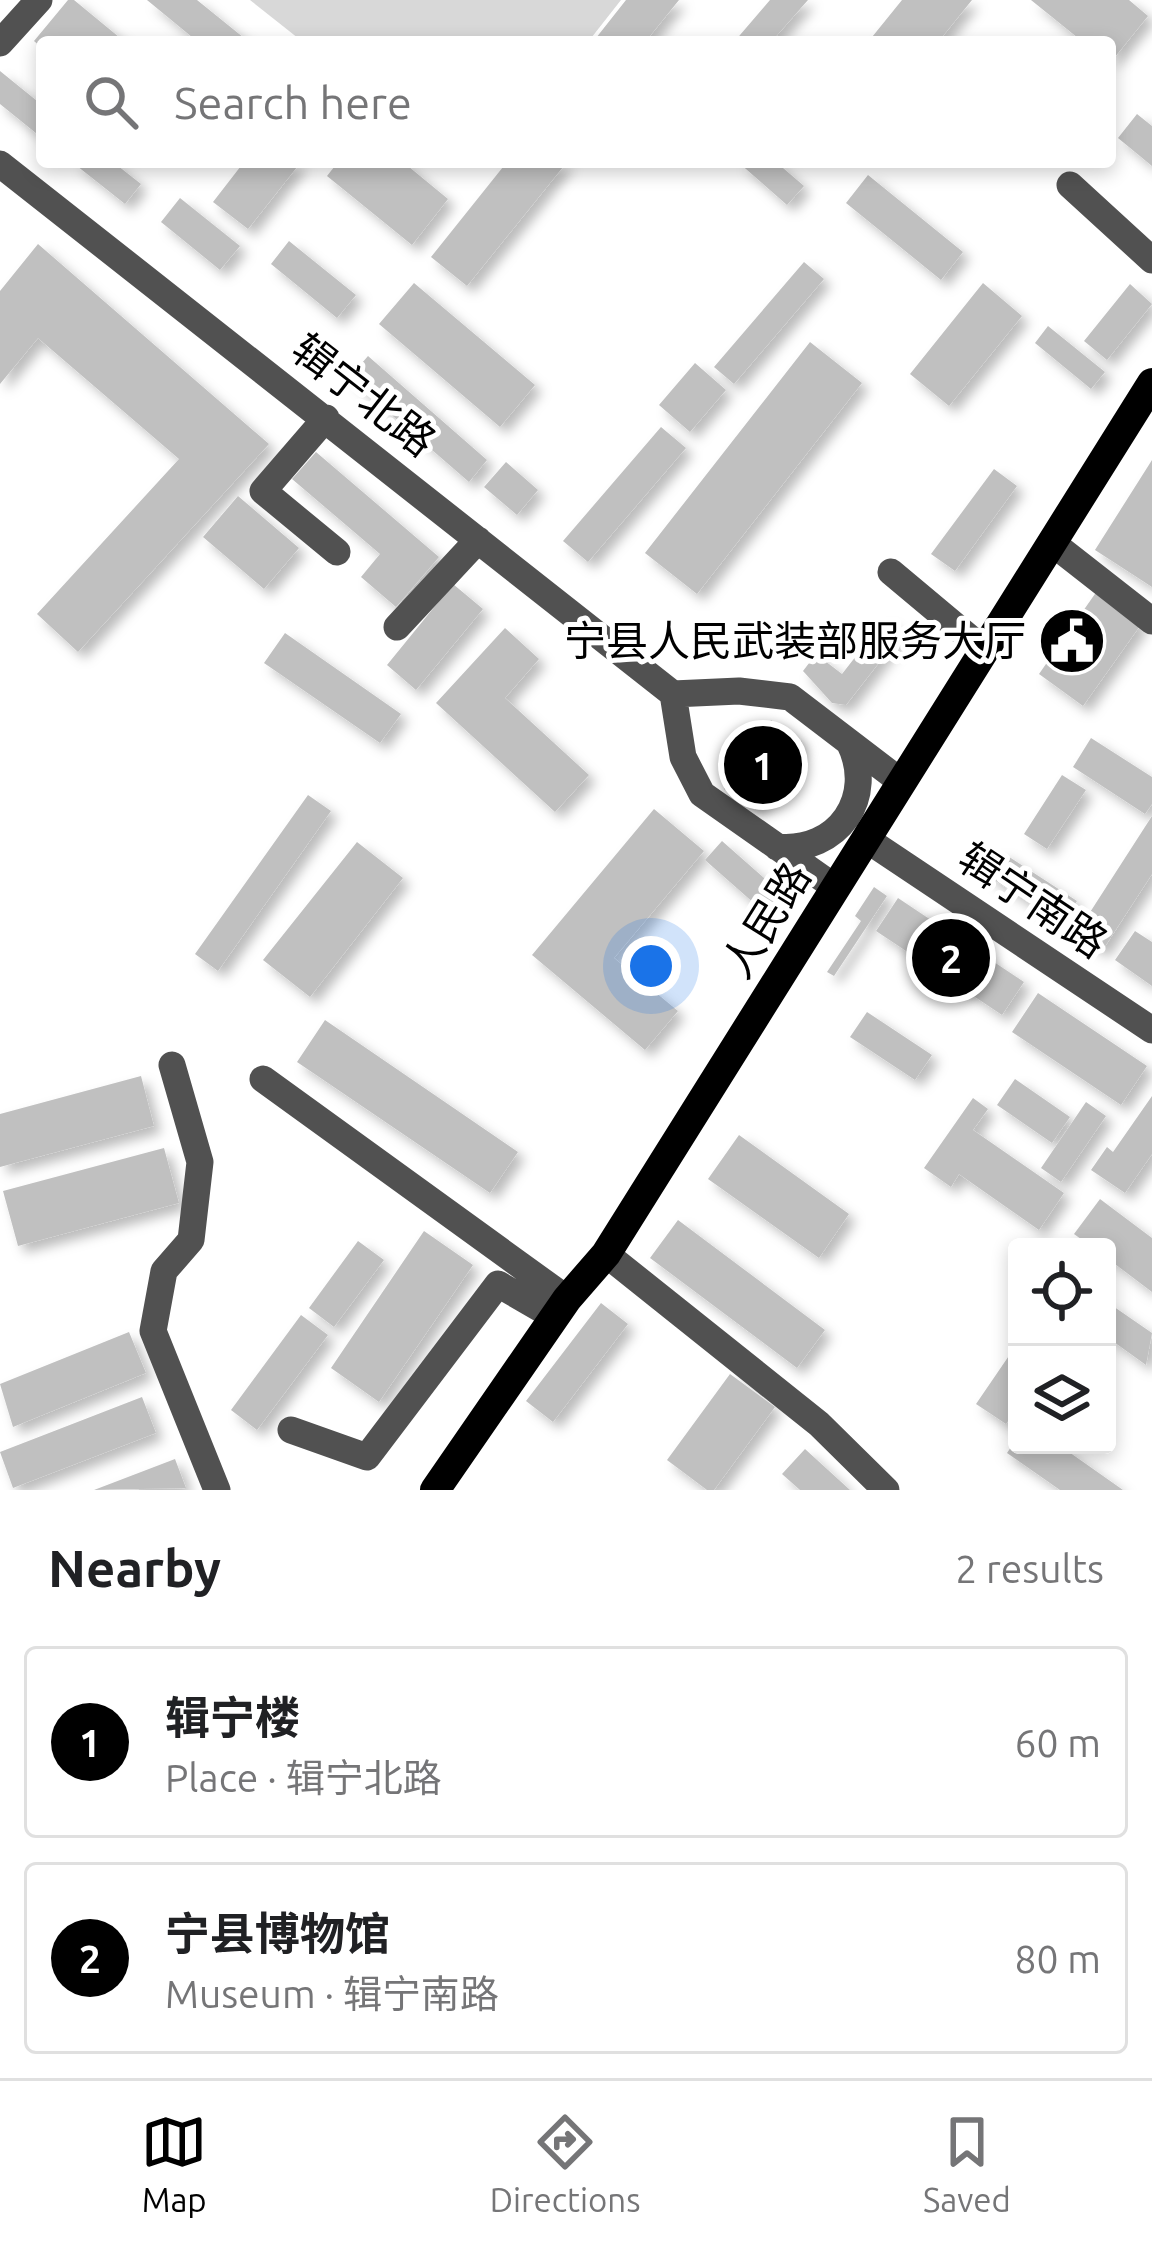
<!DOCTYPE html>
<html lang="en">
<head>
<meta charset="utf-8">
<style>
  :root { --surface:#fff; --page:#f6f6f6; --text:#202124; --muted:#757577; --line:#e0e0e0; --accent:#000 }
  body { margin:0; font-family:Ubuntu,"Noto Sans SC",sans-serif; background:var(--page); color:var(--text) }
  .controls { position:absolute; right:36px; bottom:36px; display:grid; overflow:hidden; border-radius:12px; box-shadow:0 6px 18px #0003 }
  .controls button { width:108px; height:108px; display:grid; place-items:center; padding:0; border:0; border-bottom:3px solid var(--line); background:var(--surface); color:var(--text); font:60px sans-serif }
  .you { position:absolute; left:651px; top:966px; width:42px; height:42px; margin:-30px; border:9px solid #fff; border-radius:50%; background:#1a73e8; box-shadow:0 0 0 18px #1a73e833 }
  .badge { display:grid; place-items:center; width:78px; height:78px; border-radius:50%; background:var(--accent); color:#fff; font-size:39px; font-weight:700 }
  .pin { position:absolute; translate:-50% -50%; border:6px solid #fff; box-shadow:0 3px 12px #0006 }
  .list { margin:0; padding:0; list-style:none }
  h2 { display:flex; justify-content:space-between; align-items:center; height:156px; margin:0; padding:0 48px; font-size:51px }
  h2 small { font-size:39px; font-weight:400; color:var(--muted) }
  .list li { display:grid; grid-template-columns:78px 1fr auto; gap:36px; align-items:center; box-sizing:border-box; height:192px; margin:0 24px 24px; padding:0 24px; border:3px solid var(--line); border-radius:12px }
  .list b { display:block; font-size:45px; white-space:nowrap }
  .list p { margin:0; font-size:39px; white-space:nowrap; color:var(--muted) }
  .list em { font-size:39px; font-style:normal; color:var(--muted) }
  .icon { flex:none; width:66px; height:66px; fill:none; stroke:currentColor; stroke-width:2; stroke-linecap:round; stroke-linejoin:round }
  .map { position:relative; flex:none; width:1152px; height:1490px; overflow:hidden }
  .search { position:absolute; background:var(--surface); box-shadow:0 6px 18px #0003; left:36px; right:36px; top:36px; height:132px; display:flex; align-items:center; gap:30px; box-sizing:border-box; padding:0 42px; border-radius:12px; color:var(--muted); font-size:45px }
  .sheet { height:588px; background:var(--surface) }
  nav { display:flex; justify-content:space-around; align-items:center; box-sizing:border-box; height:168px; border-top:3px solid var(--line); background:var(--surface); font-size:33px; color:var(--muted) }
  nav a { display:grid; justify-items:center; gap:6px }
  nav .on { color:var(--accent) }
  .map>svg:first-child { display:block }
  .green { fill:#d8d8d8 }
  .building { fill:#c0c0c0; filter:url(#shadow) }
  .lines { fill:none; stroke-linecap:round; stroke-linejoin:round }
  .minor { stroke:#515151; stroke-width:27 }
  .major { stroke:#000; stroke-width:30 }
  .labels { text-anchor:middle; stroke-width:10; stroke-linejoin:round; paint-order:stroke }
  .street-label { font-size:42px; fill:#000; stroke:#fff }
  .poi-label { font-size:42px; fill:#000; stroke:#fff; text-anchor:end }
</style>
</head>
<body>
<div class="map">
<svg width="1152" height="1490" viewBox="0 0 1152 1490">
  <defs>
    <filter id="shadow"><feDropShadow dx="7" dy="7" stdDeviation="6" flood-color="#0004"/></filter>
  </defs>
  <rect width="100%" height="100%" fill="#fff"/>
  <path class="green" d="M250 0H621L588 42H303Z"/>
  <path class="building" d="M68 0H74L125 42H42V48L34 41Z
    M147 0H197L249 42H198Z
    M626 0H679L645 42H600L596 38Z
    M770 0H808L771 42H734Z
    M902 0H972L938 42H868Z
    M1031 0H1129L1148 16 1110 63V42H1083Z
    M0 71 42 105V138L0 104Z
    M1137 114 1152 126V166L1118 138Z
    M72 162H113L141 184 125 204Z
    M244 162H301L248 229 213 202Z
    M338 162H403L448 199 412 245 327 176Z
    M507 162H567L467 286 431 257Z
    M738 162H776L804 186 787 205Z
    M868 175 963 252 941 280 846 203Z
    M180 198 240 246 220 270 161 222Z
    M289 241 356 295 337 318 271 264Z
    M38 244 269 444 78 652 37 614 179 459 38 338 0 384V291Z
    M804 262 824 279 734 384 714 367Z
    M414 283 535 385 500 427 379 324Z
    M983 283 1022 316 949 406 910 374Z
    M1130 284 1152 304 1107 360 1084 341Z
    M1048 326 1105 372 1091 389 1035 343Z
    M810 342 862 383 697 594 645 553Z
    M368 356 487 460 469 482 349 378Z
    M695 363 726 390 690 432 659 405Z
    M661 427 686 448 588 562 563 541Z
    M316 452 439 557 396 607 361 577 380 554 292 479Z
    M1152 460V587L1095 550Z
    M506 462 538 490 517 515 484 487Z
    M994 469 1017 486 955 571 931 554Z
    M238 496 299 548 264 589 203 537Z
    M453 584 483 609 416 690 387 665Z
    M1097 591 1142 623 1083 706 1039 674Z
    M885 619 902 633 846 705 832 703 803 671 816 654 842 674Z
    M505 628 539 659 505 698 589 775 555 812 436 703Z
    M285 633 401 714 380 743 264 663Z
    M771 720 802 741 756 810 724 789Z
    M1091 738 1152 777V804L1145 814 1073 767Z
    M1062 775 1086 790 1047 849 1024 834Z
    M308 795 331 811 218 971 195 954Z
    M654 809 704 851 614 958 678 1011 645 1050 532 955Z
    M1152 816V874L1102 951 1076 934Z
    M722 841 781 893 764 912 705 860Z
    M357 842 403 878 310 997 263 960Z
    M1000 851 1077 901 1062 924 985 874Z
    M874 887 887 896 834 976 827 972 861 921 855 916Z
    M898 898 1024 982 1002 1015 876 931Z
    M1135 931 1152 942V986L1115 960Z
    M1038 993 1147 1066 1121 1105 1012 1032Z
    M867 1012 932 1055 915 1080 850 1037Z
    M325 1020 518 1152 490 1193 297 1062Z
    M141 1076 154 1126 0 1167V1114Z
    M1015 1079 1070 1117 1052 1143 997 1105Z
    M1152 1096V1154L1125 1193 1091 1170 1107 1147 1113 1152Z
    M973 1098 988 1109 973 1130 1064 1193 1039 1230 959 1174 951 1187 924 1168Z
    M1086 1102 1106 1116 1061 1182 1041 1168Z
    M739 1135 849 1214 819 1258 708 1179Z
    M164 1148 179 1203 18 1246 3 1191Z
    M1100 1199 1152 1238V1292L1107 1258V1247H1092L1074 1234Z
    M678 1220 825 1330 797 1368 650 1258Z
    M424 1231 473 1265 379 1402 331 1368Z
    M358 1241 384 1260 334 1327 309 1308Z
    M1107 1302 1152 1333 1146 1365 1107 1337Z
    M601 1303 628 1324 553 1422 526 1401Z
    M301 1315 328 1335 257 1430 231 1410Z
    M129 1332 146 1373 13 1427 0 1384Z
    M1017 1344V1408L1006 1424 976 1404Z
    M730 1374 775 1407 714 1490H707L667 1460Z
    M142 1397 156 1433 13 1488 0 1452Z
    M1017 1438V1445H1059L1123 1490H1060L1007 1453Z
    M805 1449 850 1490H800L782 1474Z
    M175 1459 186 1488 94 1490Z"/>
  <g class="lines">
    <path class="minor" d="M0 43 39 0
      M0 164 673 694
      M1070 185 1152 260
      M326 418 263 491 337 552
      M1051 542 1152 621
      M891 572 983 649
      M397 627 478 540
      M866 839 1152 1030
      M777 847C838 853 877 797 849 742
      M836 888 702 794 683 757 673 694 739 691 790 697 900 781
      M172 1065 200 1162 191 1240 164 1271 153 1331 217 1490
      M263 1079 567 1299
      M606 1254 819 1424 886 1490
      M291 1430 367 1457 498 1284 555 1317"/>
    <path class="major" d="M435 1490 567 1299 606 1254 1152 383"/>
  </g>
  <defs>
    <symbol id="civic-disc" viewBox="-11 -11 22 22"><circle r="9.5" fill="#000" stroke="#fff"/><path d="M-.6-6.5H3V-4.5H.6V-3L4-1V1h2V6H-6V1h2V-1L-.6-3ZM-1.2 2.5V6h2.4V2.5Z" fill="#fff"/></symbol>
  </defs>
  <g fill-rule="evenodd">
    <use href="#civic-disc" x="1034" y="603" width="76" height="76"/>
  </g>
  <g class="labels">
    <g class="street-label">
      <text transform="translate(364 395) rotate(38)" y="15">辑宁北路</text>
      <text transform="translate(1033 900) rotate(34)" y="15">辑宁南路</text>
      <text transform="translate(766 920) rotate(-58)" y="15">人民路</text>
    </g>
    <g class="poi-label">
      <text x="1026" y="656">宁县人民武装部服务大厅</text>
    </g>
  </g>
</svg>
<div class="controls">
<button><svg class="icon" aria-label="locate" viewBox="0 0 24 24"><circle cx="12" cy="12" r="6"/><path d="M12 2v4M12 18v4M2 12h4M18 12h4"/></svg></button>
<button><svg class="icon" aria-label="layers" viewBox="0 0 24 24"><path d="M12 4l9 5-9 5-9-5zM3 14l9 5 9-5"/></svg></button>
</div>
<div class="you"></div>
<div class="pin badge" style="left:763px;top:765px">1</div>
<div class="pin badge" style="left:951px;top:958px">2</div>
<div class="search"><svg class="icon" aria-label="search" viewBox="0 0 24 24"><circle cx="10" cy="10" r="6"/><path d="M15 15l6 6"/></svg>Search here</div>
</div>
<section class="sheet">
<h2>Nearby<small>2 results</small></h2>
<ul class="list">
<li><span class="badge">1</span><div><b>辑宁楼</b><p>Place · 辑宁北路</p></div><em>60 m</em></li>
<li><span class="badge">2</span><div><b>宁县博物馆</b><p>Museum · 辑宁南路</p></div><em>80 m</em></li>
</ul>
</section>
<nav>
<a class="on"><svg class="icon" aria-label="map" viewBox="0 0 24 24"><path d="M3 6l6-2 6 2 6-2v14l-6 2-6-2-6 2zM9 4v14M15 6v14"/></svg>Map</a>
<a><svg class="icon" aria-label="directions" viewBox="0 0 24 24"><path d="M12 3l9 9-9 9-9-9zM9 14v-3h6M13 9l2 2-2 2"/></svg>Directions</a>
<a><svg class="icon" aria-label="saved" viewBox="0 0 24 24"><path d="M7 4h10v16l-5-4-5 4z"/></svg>Saved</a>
</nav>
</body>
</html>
